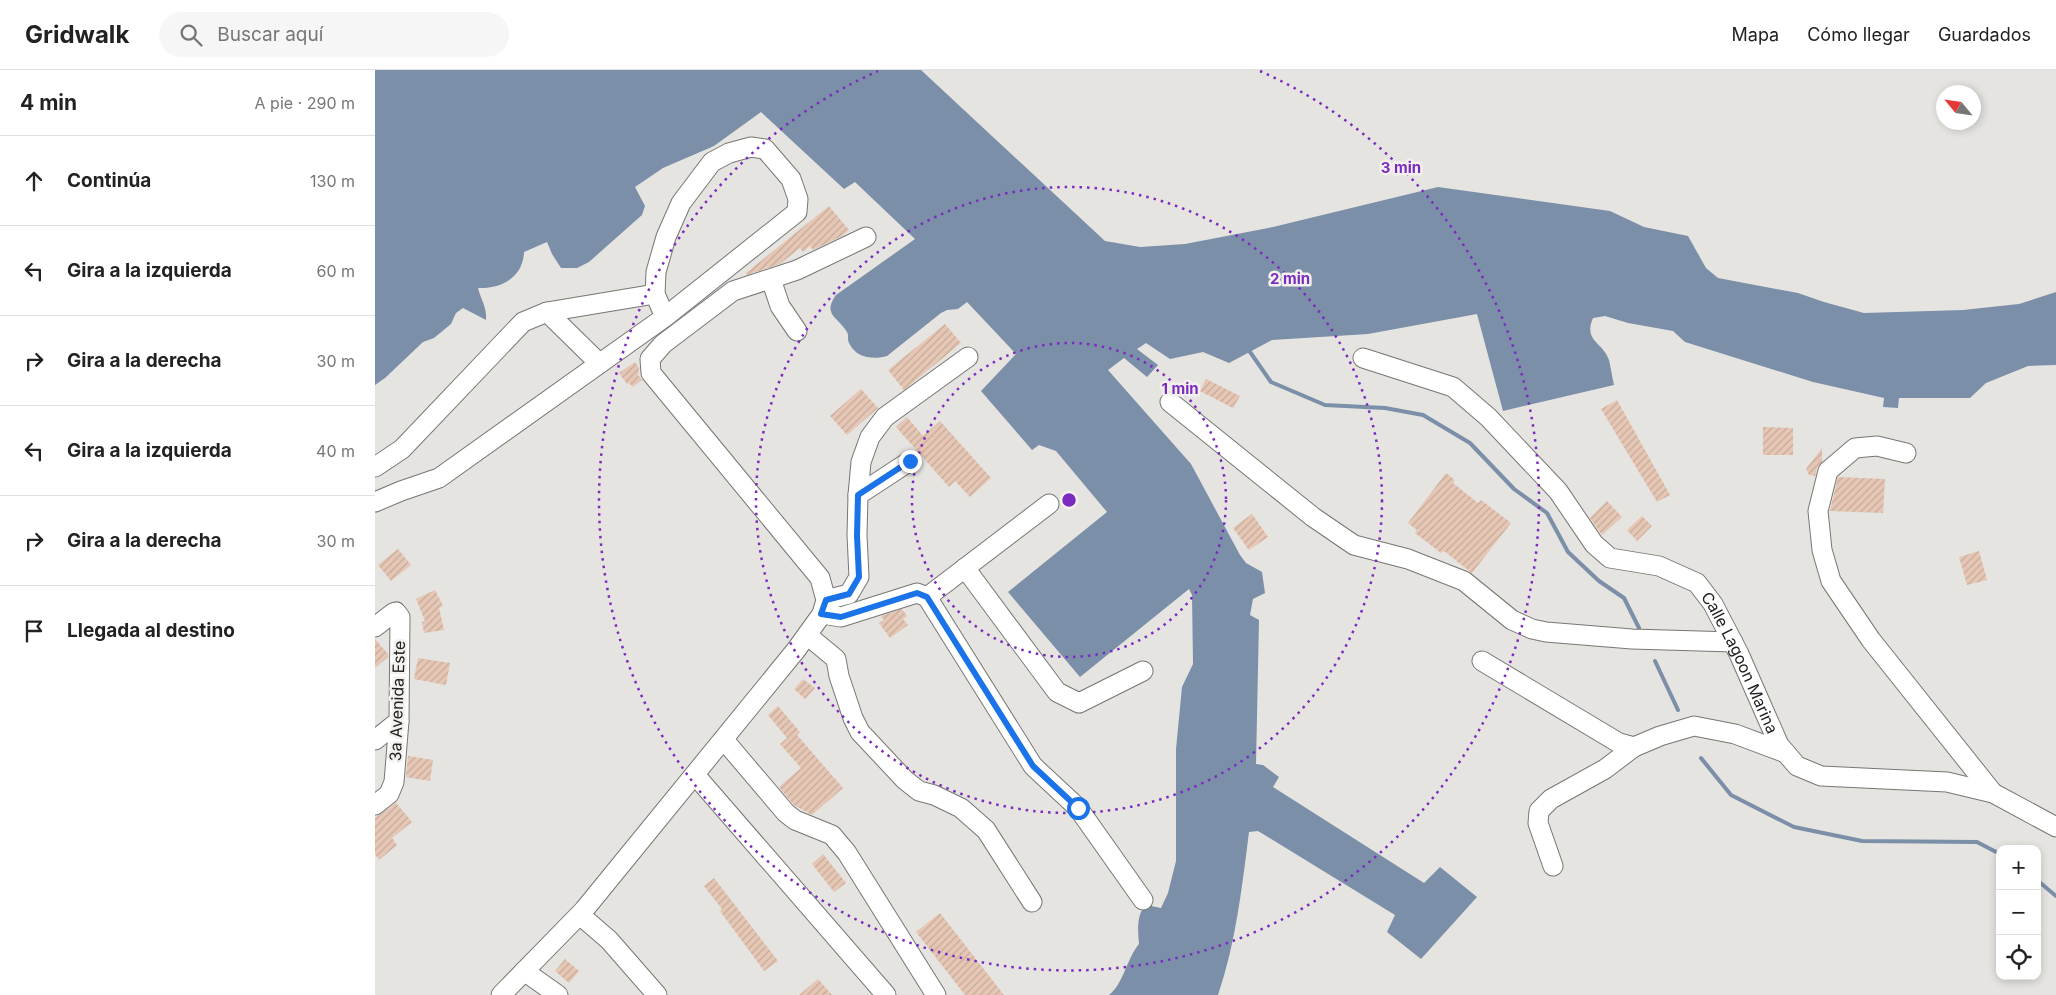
<!DOCTYPE html>
<html lang="es">
<head>
<meta charset="utf-8">
<style>
  :root { --surface:#fff; --page:#f6f6f6; --text:#222; --muted:#767676; --line:#e0e0e0 }
  body { margin:0; font-family:Inter,sans-serif; background:var(--page); color:var(--text) }
  .controls { position:absolute; right:15px; bottom:15px; display:grid; overflow:hidden; border-radius:10px; box-shadow:0 2px 8px #0003 }
  .controls button { width:45px; height:45px; display:grid; place-items:center; padding:0; border:0; border-bottom:1px solid var(--line); background:var(--surface); color:var(--text); font:25px sans-serif }
  .compass { position:absolute; left:1561px; top:15px; width:45px; height:45px; border-radius:50%; background:var(--surface); box-shadow:0 2px 8px #0003; rotate:299deg }
  .stop { position:absolute; width:15px; height:15px; margin:-11px; border:4px solid #1a73e8; border-radius:50%; background:#fff }
  .stop.end { background:#1a73e8; border-color:#fff; box-shadow:0 1px 5px #0008 }
  .list { margin:0; padding:0; list-style:none }
  h2 { display:flex; justify-content:space-between; align-items:center; height:65px; margin:0; padding:0 20px; font-size:21px }
  h2 small { font-size:16px; font-weight:400; color:var(--muted) }
  .list li { display:grid; grid-template-columns:32px 1fr auto; gap:15px; align-items:center; box-sizing:border-box; height:90px; padding:0 20px; border-top:1px solid var(--line) }
  .list b { display:block; font-size:19px; white-space:nowrap }
  .list em { font-size:16px; font-style:normal; color:var(--muted) }
  .icon { flex:none; width:28px; height:28px; fill:none; stroke:currentColor; stroke-width:2; stroke-linecap:round; stroke-linejoin:round }
  .map { position:relative; flex:none; width:1681px; height:925px; overflow:hidden }
  header { display:flex; align-items:center; gap:30px; box-sizing:border-box; height:70px; padding:0 25px; background:var(--surface); border-bottom:1px solid var(--line) }
  header strong { font-size:24px }
  nav { display:flex; gap:28px; margin-inline-start:auto; font-size:18px }
  .search { width:350px; height:45px; background:var(--page); display:flex; align-items:center; gap:12px; box-sizing:border-box; padding:0 18px; border-radius:28px; color:var(--muted); font-size:19px }
  main { display:flex }
  aside { flex:1; background:var(--surface) }
  .map>svg:first-child { display:block }
  .water { fill:#7c8fa8 }
  .lines { fill:none; stroke-linecap:round; stroke-linejoin:round }
  .stream { stroke:#7c8fa8; stroke-width:4 }
  .building { fill:url(#building-hatch) }
  .minor-casing { stroke:#777673; stroke-width:21 }
  .minor { stroke:#fff; stroke-width:19 }
  .route { stroke:#1a73e8; stroke-width:6 }
  .ring { fill:none; stroke:#7b2cbf; stroke-width:2.5; stroke-dasharray:2.5 5 }
  .labels { text-anchor:middle; stroke-width:5; stroke-linejoin:round; paint-order:stroke }
  .street-label { font-size:16px; fill:#212120; stroke:#f2f1ee }
  .centre { fill:#7b2cbf; stroke:#f2f1ee; stroke-width:2.5 }
  .ring-label { font-size:15px; text-anchor:middle; font-weight:bold; fill:#7b2cbf; stroke:#f2f1ee; stroke-width:5; stroke-linejoin:round; paint-order:stroke }
</style>
</head>
<body>
<header>
<strong>Gridwalk</strong>
<div class="search"><svg class="icon" aria-label="search" viewBox="0 0 24 24"><circle cx="10" cy="10" r="6"/><path d="M15 15l6 6"/></svg>Buscar aquí</div>
<nav><a>Mapa</a><a>Cómo llegar</a><a>Guardados</a></nav>
</header>
<main>
<aside>
<h2>4 min<small>A pie · 290 m</small></h2>
<ul class="list">
<li><svg class="icon" aria-label="ahead" viewBox="0 0 24 24"><path d="M12 20V5M6 11l6-6 6 6"/></svg><div><b>Continúa</b></div><em>130 m</em></li>
<li><svg class="icon" aria-label="left" viewBox="0 0 24 24"><path d="M17 20v-9H6M10 6l-5 5 5 5"/></svg><div><b>Gira a la izquierda</b></div><em>60 m</em></li>
<li><svg class="icon" aria-label="right" viewBox="0 0 24 24"><path d="M7 20v-9h11M14 6l5 5-5 5"/></svg><div><b>Gira a la derecha</b></div><em>30 m</em></li>
<li><svg class="icon" aria-label="left" viewBox="0 0 24 24"><path d="M17 20v-9H6M10 6l-5 5 5 5"/></svg><div><b>Gira a la izquierda</b></div><em>40 m</em></li>
<li><svg class="icon" aria-label="right" viewBox="0 0 24 24"><path d="M7 20v-9h11M14 6l5 5-5 5"/></svg><div><b>Gira a la derecha</b></div><em>30 m</em></li>
<li><svg class="icon" aria-label="arrive" viewBox="0 0 24 24"><path d="M6 21V4h12l-3 4 3 4H6"/></svg><div><b>Llegada al destino</b></div></li>
</ul>
</aside>
<div class="map">
<svg width="1681" height="925" viewBox="0 0 1681 925">
  <defs>
    <pattern id="building-hatch" width="6" height="6" patternUnits="userSpaceOnUse" patternTransform="scale(1.25)"><rect width="6" height="6" fill="#e6c6b4"/><path d="M-1 1l2-2M0 6l6-6M5 7l2-2" fill="none" stroke="#c5aa9a"/></pattern>
  </defs>
  <rect width="100%" height="100%" fill="#e5e4e1"/>
  <path class="water" d="M0 0H546L730 171 765 177 810 174 898 157 1063 117 1235 141 1269 157 1313 166 1331 198 1343 208 1423 223 1449 232 1489 243 1588 240 1644 234 1681 222V295L1653 296 1611 313 1595 328H1524L1523 338 1508 337 1509 328 1438 312 1310 272 1298 261 1253 253 1230 246 1218 248C1208 271 1228 272 1234 290 1236 298 1237 307 1239 315L1128 341 1102 244 993 264 897 270 854 293 828 282 795 289 771 273 762 279 783 295 772 307 749 288 733 300 816 394 865 485 871 493 887 502 890 523 878 529 875 545 884 550 881 694 888 695 904 707 898 717 1049 813 1065 797 1102 827 1046 889 1012 862 1020 845 883 761 874 762C867 817 861 872 843 925H734C749 913 751 890 764 874 763 862 761 844 771 835L786 838 793 823 801 791V679L807 617 818 594 817 525 814 519 705 607 633 522 732 442 681 381 664 375 657 380 606 321 641 284 592 232 583 239 572 240 566 243 512 286C498 290 481 288 474 273 472 269 474 265 472 262 463 247 447 245 461 225L540 169 480 112 469 119 386 42 339 76 288 98 260 117 270 136 267 145 214 192 202 198H186L177 184 172 172 149 182C148 207 127 219 103 218 106 230 112 237 111 250L88 238 81 243 76 254 59 268 48 272 10 308 0 315Z"/>
  <g class="lines">
    <path class="stream" d="M873 279 896 312 950 335 1010 338 1048 345 1095 373 1139 419 1172 443 1193 482 1224 511 1249 528 1264 558
      M1280 591 1303 640
      M1326 688 1356 725 1419 757 1487 771 1602 772 1625 784
      M1662 810 1681 826"/>
  </g>
  <path class="building" d="M454 136 474 160 467 166 438 180 435 176 428 182 425 178 405 194 372 205 371 203Z
    M570 254 586 273 529 320 513 300Z
    M260 292 264 298 263 305 267 310 258 317 254 313 252 314 244 303Z
    M831 309 865 326 858 338 825 321Z
    M486 319 503 338 472 365 455 346Z
    M1242 330 1295 425 1282 432 1226 339Z
    M532 347 548 366 565 351 616 408 595 427 580 411 574 417 521 357Z
    M1388 357 1418 358V385H1388Z
    M1447 378V392L1442 398 1440 406 1434 405 1431 399Z
    M1071 403 1080 410 1078 413 1103 433 1106 430 1136 453 1097 503 1069 481 1066 483 1040 463 1042 460 1033 453Z
    M1463 407 1510 409 1508 443 1455 441Z
    M1232 431 1247 447 1227 465 1215 448Z
    M877 444 893 467 874 480 858 458Z
    M1267 446 1277 456 1262 471 1252 460Z
    M23 479 36 495 16 511 3 495Z
    M1604 481 1612 510 1592 515 1584 487Z
    M60 520 68 536 64 538 69 560 49 563 47 552 50 551 41 529Z
    M527 539 532 546 528 549 533 555 515 568 504 553 509 550 506 546Z
    M0 569 13 584V587L0 598Z
    M43 588 75 593 71 615 39 609Z
    M428 609 440 618 430 629 419 619Z
    M403 636 425 662 422 665 468 718 437 745 419 735 404 717 426 698 405 674 412 668 393 645Z
    M33 686 58 690 55 711 31 707Z
    M21 733 37 752 17 768 22 775 4 790 0 784V748Z
    M448 784 471 813 459 822 437 794Z
    M339 808 403 891 389 901 345 841 347 839 329 816Z
    M565 843 629 925H590L541 862Z
    M190 889 204 901 194 913 180 901Z
    M443 909 457 925H424Z"/>
  <g class="lines">
    <defs>
      <g id="minor">
        <path d="M396 209 405 236 422 261"/>
        <path d="M172 242 224 293"/>
        <path id="s1" d="M988 288 1078 317 1113 347 1183 421 1219 474 1235 488 1284 496 1322 513 1338 534 1364 584 1404 675 1422 696 1446 706 1572 712 1618 723 1681 757"/>
        <path d="M795 332 938 447 979 475 1033 489 1089 511 1137 550 1157 559 1171 562 1257 569 1358 572"/>
        <path d="M1531 383 1502 376 1480 378 1453 401 1443 441 1447 480 1456 511 1496 570 1618 723"/>
        <path d="M0 397 27 379 148 252 172 242 280 224"/>
        <path d="M483 425 535 391"/>
        <path d="M0 432 26 421 64 408 290 247 422 142 423 129 416 109 390 79 376 77 354 83 337 92 306 133 291 167 281 202 280 224 290 247"/>
        <path d="M590 498 682 622 704 633 768 601"/>
        <path d="M552 527 674 434"/>
        <path d="M451 530 474 524 484 507 482 465 483 425 486 392 495 367 510 347 593 287"/>
        <path d="M447 544 466 547 542 523 552 527 658 696 703 738 768 830"/>
        <path d="M0 557 18 543 21 542 25 547 24 651 19 712 14 724 0 735"/>
        <path d="M432 565 461 589 464 606 478 648 485 662 530 710 544 721 559 725 586 738 611 760 657 832"/>
        <path d="M1107 591 1244 673 1259 677 1285 666 1319 656 1360 664 1411 683"/>
        <path d="M0 670 24 651"/>
        <path d="M349 670 411 743 420 750 457 765 472 783 561 925"/>
        <path d="M321 706 511 925"/>
        <path d="M1178 796 1163 753 1164 741 1176 729 1230 699 1259 677"/>
        <path d="M205 845 234 870 282 925"/>
        <path d="M149 901 183 925"/>
        <path d="M126 925 209 840 421 580 447 544 451 530 445 508 276 303 275 289 288 274 358 221 422 200 491 167"/>
      </g>
    </defs>
    <use href="#minor" class="minor-casing"/>
    <use href="#minor" class="minor"/>
  </g>
  <g class="lines">
    <path class="route" d="M535 391 483 425 482 466 484 507 474 524 451 530 446 544 466 547 542 523 552 527 658 696 703 738"/>
  </g>
  <g class="ring">
    <circle cx="694" cy="430" r="157"/>
    <circle cx="694" cy="430" r="313"/>
    <path d="M885 1A470 470 0 1 1 503 1"/>
  </g>
  <g class="labels">
    <g class="street-label">
      <text dy="6" stroke="none"><textPath href="#s1" startOffset="510">Calle Lagoon Marina</textPath></text>
      <text transform="translate(22 631) rotate(-88)" y="6">3a Avenida Este</text>
    </g>
  </g>
  <circle cx="694" cy="430" r="8" class="centre"/>
  <g class="ring-label">
    <text x="1026" y="103">3 min</text>
    <text x="915" y="214">2 min</text>
    <text x="805" y="324">1 min</text>
  </g>
</svg>
<div class="controls">
<button>+</button>
<button>−</button>
<button><svg class="icon" aria-label="locate" viewBox="0 0 24 24"><circle cx="12" cy="12" r="6"/><path d="M12 2v4M12 18v4M2 12h4M18 12h4"/></svg></button>
</div>
<svg class="compass" viewBox="-18 -18 36 36"><path d="M0-13l5 13h-10z" fill="#e53935"/><path d="M0 13l5-13h-10z" fill="#767676"/></svg>
<div class="stop" style="left:703px;top:738px"></div>
<div class="stop end" style="left:535px;top:391px"></div>
</div>
</main>
</body>
</html>
